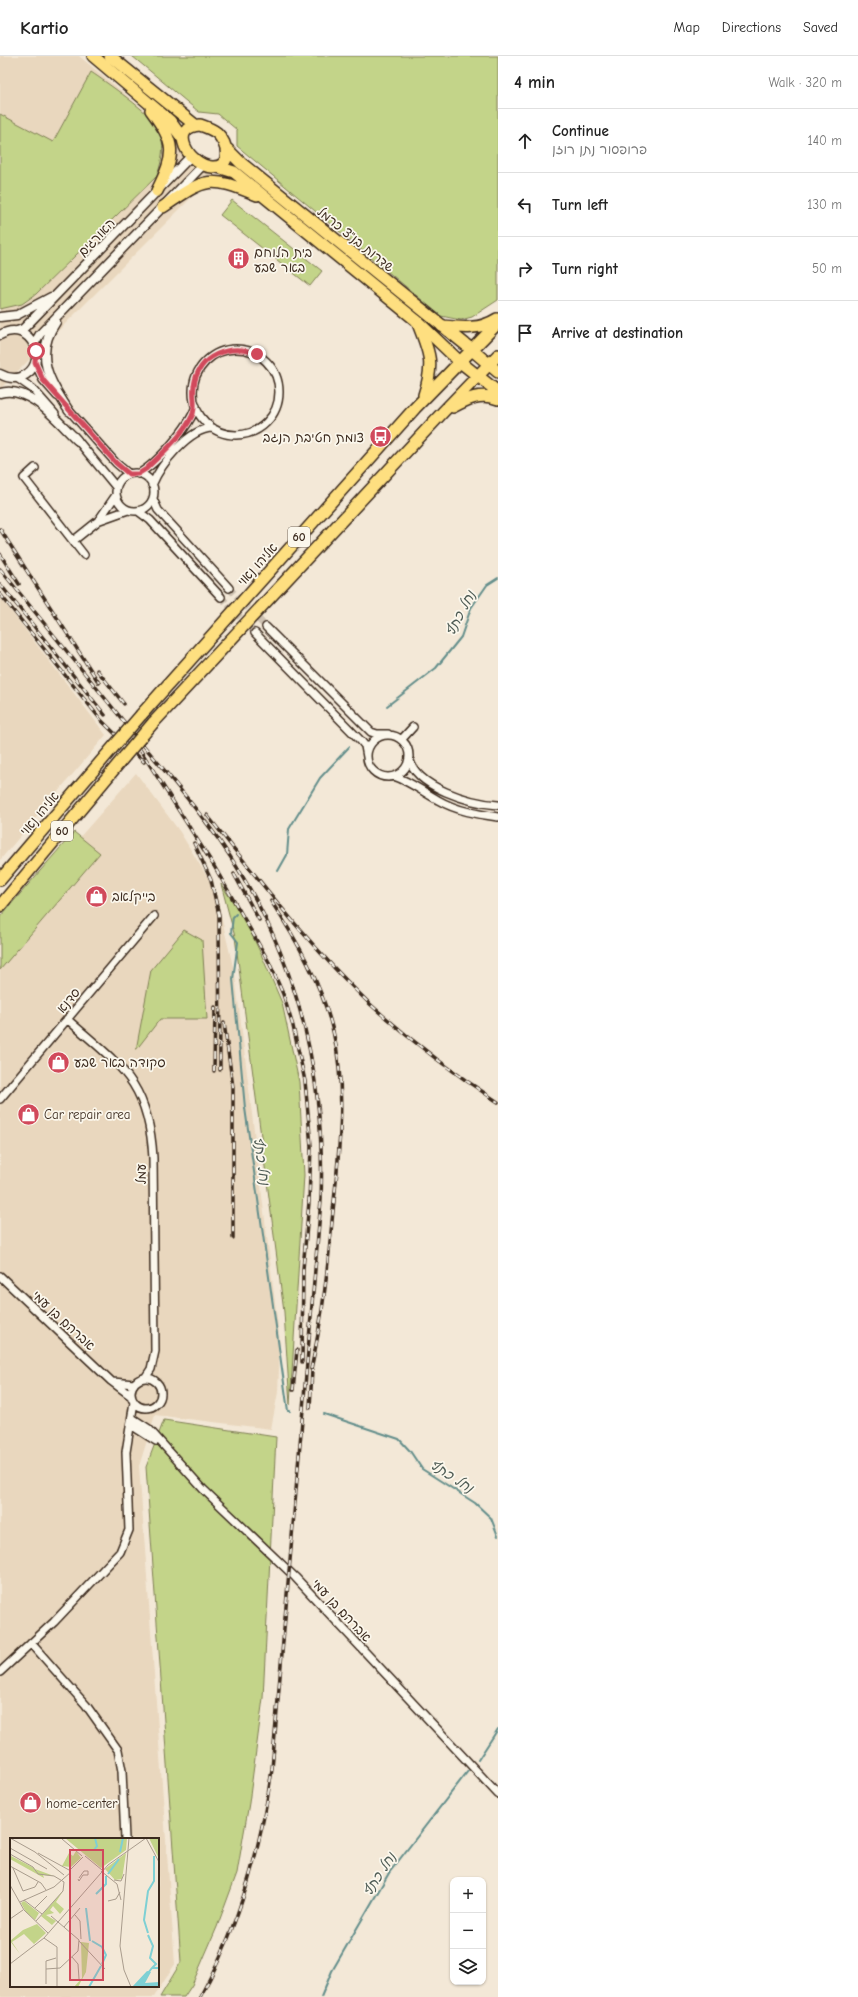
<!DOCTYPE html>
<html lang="en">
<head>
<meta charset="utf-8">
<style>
  :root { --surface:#fff; --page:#f6f6f6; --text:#222; --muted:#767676; --line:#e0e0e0 }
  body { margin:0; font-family:"Comic Neue","Playpen Sans Hebrew",sans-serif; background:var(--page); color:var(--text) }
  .controls { position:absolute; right:12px; bottom:12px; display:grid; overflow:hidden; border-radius:8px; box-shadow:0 1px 3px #0004 }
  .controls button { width:36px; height:36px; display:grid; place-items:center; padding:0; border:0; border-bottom:1px solid var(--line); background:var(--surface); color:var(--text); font:20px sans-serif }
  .stop { position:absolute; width:12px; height:12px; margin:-9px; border:3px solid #d1495b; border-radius:50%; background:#fff }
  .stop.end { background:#d1495b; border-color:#fff; box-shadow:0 1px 4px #0008 }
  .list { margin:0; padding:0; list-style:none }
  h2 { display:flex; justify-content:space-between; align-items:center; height:52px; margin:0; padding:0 16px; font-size:17px }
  h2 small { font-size:13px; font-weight:400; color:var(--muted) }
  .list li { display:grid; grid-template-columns:26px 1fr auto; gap:12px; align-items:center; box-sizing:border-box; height:64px; padding:0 16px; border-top:1px solid var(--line) }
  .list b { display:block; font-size:15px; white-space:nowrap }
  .list p { margin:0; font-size:13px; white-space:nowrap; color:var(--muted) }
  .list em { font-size:13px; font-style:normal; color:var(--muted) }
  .icon { flex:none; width:22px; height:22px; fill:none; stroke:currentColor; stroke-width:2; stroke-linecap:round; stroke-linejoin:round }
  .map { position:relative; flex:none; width:498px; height:1941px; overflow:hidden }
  header { display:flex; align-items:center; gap:24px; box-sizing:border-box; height:56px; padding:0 20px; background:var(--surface); border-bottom:1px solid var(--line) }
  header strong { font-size:19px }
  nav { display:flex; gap:22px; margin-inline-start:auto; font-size:14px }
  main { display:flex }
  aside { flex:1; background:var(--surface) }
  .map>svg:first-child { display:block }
  .built { fill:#e9d7be; fill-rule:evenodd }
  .green { fill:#c3d489; stroke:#7f7f54 }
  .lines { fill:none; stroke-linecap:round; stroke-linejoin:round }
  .stream { stroke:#638e8b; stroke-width:2 }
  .minor-tunnel { stroke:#cec2b2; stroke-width:7; stroke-dasharray:7 3.5; stroke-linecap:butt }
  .minor-casing { stroke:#3b2a1e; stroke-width:10 }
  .tertiary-casing { stroke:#3b2a1e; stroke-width:11 }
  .primary-casing { stroke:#3b2a1e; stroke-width:14 }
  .trunk-casing { stroke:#3b2a1e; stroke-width:14 }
  .minor { stroke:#fbf7ec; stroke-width:7 }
  .tertiary { stroke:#fbf7ec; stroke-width:8 }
  .primary { stroke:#fedf80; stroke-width:11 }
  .trunk { stroke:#fedf80; stroke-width:11 }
  .rail-casing { stroke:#3b2a1e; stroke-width:3.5 }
  .rail { stroke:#fbf7ec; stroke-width:2; stroke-dasharray:6; stroke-linecap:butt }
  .trunk-bridge-casing { stroke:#3b2a1e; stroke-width:14; stroke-linecap:butt }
  .trunk-bridge { stroke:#fedf80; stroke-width:11 }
  .route { stroke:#d1495b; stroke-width:5 }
  .labels { text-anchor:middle; stroke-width:3.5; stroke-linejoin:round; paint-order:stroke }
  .shield { fill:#fbf7ec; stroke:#75685c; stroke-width:1 }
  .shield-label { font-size:12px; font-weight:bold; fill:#3b2a1e }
  .street-label { font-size:13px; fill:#3b2a1e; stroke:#fbf7ec }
  .poi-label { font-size:13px; fill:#3b2a1e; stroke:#fbf7ec; text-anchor:start }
  .water-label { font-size:14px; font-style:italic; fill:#4f5c55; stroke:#fbf7ec }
  .inset-river { fill:none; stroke:#7ed0d4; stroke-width:2 }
  .inset-road { fill:none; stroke:#a99c8d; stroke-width:1 }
  .view { fill:#d1495b; fill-opacity:0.15; stroke:#d1495b; stroke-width:2 }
  .inset-edge { fill:none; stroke:#3b2a1e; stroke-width:2 }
</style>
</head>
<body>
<header>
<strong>Kartio</strong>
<nav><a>Map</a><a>Directions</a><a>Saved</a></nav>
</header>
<main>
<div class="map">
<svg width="498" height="1941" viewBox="0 0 498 1941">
  <rect width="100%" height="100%" fill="#f3e8d7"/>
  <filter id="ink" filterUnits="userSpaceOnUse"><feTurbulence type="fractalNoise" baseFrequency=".025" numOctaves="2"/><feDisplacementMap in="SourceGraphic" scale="8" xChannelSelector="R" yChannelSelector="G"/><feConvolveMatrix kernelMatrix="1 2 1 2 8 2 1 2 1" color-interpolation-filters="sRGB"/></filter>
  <g filter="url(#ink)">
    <path class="built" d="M0 0H79L218 115 0 333Z
      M0 541 106 679 0 804Z
      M136 717 180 776 215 834 235 919 280 1287 278 1336 271 1373 155 1359 139 1410 175 1908 154 1941H0V872ZM11 1783H158V1930H11Z"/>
    <path class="green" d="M132 0H498V244L472 261 461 264 441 260 237 90V74L218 58 199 56Z
      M91 16C106 26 152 58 158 71 166 88 162 104 157 120L36 238 22 248 0 253V58L53 86Z
      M232 144 322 215 310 230 220 159Z
      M74 776 100 797 0 914V861Z
      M221 828 246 866 261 898 282 947 299 1026 304 1119 290 1349 284 1256 235 881Z
      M184 874 202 884 207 963H160L136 994 151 914Z
      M164 1364 276 1381 263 1642 249 1747 237 1817 217 1871 192 1929 184 1941H160L181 1906 146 1411Z"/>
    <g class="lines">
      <path class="stream" d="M387 650 436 612 461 581 471 552 487 529 498 522
        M278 815 287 799 289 773 320 722 349 691
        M236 858 233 861 231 877 238 886 233 923 245 1052 288 1355H290
        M324 1358 399 1383 410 1395 422 1413 475 1447 491 1462 498 1480
        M478 1704 498 1673
        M321 1941 332 1915 389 1817 468 1715"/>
      <path class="minor-tunnel" d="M229 532 266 571
        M221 541 255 577"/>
      <defs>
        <path id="minor" d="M193 336a43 43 0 1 1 86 0a43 43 0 1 1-86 0Z
          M35 306 43 324 57 340
          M17 322 33 333 55 358
          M66 351 116 407 129 418
          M74 380 116 431
          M35 412 24 422 84 499
          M116 436a19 19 0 1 1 38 0a19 19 0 1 1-38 0Z
          M138 418C157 408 190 370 196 350
          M152 429C161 408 189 372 213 372
          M153 443 158 454 229 532
          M138 455 150 464 221 541
          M100 464 128 454
          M73 485 98 465 116 439
          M266 571 371 676 377 678H388
          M255 577 361 685 365 690 367 701
          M367 700a21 21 0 1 1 42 0a21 21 0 1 1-42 0Z
          M402 683 413 671
          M409 702C416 732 471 747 498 749
          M394 720C411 726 423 736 438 744 457 755 477 758 498 761
          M67 963C120 1010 149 1025 153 1102L155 1295 151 1313 145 1322
          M0 1043 154 860
          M0 1220 111 1325 131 1340
          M131 1337a15 15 0 1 1 30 0a15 15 0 1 1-30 0Z
          M113 1326 134 1328
          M132 1362 149 1373 203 1433 295 1521 498 1738
          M131 1369 156 1385
          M31 1587 86 1649 118 1694 122 1715 125 1783
          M0 1616 54 1566 120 1496 129 1474 126 1396 134 1346"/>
        <path id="tertiary" d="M0 261 17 259 51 241
          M56 266C33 300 50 325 69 355
          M17 275 23 273 29 267 191 100
          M0 279C31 261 52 309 21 321 14 323 7 322 0 318
          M34 288 40 278 203 109
          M0 337C29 328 58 366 77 384"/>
        <path id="primary" d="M93 0 170 65 183 83
          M110 0 195 69
          M151 54C176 88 176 97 157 135
          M200 69C206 71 212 73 217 77 228 87 233 112 212 111 189 110 167 71 200 69Z
          M227 93 241 107 471 293
          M218 111 234 116 417 265 459 305
          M163 151C206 122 208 119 257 139"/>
        <path id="trunk" d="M417 265C429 296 435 306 424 339
          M442 270C462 272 480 274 497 263
          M471 293 498 316
          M459 305 498 336
          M453 351C467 343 481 336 498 343
          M141 659 415 352 498 267
          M153 667 443 356 498 299
          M0 824 115 689
          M0 850 125 700"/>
      </defs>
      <use href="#minor" class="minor-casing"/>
      <use href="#tertiary" class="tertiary-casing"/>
      <use href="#primary" class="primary-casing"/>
      <use href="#trunk" class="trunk-casing"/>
      <use href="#minor" class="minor"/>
      <use href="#tertiary" class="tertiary"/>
      <use href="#primary" class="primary"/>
      <use href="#trunk" class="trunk"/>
      <defs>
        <path id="rail" d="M0 473 99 627
          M0 498 19 528
          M0 513C45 568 89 623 134 678 163 713 193 747 219 784 295 892 326 1013 321 1144L272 1713C261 1792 239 1871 200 1941
          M0 528 105 659
          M0 538 101 664 144 706
          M97 614 124 648
          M139 692 214 810 269 906 283 938 293 970 305 1025 311 1090 309 1146 303 1213 302 1306
          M207 759C259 824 310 891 370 948 410 984 453 1017 498 1046
          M194 787 211 824 219 859 220 1014
          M234 818 259 864
          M271 845C298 886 321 927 333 975 347 1034 339 1096 333 1155 328 1209 323 1261 311 1313
          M224 967 233 1031V1182
          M214 1015 215 951
          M293 1334 297 1294
          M310 1352 312 1314"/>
      </defs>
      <use href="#rail" class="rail-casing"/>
      <use href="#rail" class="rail"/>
      <defs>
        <path id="trunk-bridge" d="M115 689 141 659
          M125 700 153 667"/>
      </defs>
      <use href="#trunk-bridge" class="trunk-bridge-casing"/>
      <use href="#trunk-bridge" class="trunk-bridge"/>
    </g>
  </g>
  <g class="lines" filter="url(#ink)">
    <path class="route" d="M36 295 35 306 43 324 116 407 129 418H138L146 413C162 397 182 381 192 360 197 350 192 341 194 330 198 299 230 287 257 298"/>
  </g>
  <defs>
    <symbol id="building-disc" viewBox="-11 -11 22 22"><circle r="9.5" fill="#d1495b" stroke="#fbf7ec"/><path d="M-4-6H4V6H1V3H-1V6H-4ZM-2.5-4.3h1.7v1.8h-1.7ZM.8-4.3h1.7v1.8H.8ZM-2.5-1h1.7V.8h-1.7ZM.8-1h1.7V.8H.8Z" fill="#fff"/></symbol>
    <symbol id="bus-disc" viewBox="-11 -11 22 22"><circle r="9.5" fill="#d1495b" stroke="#fbf7ec"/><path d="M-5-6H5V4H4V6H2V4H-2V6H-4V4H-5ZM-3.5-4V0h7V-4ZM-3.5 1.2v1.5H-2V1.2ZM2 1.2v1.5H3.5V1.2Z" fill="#fff"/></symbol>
    <symbol id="shop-disc" viewBox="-11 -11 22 22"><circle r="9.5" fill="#d1495b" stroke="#fbf7ec"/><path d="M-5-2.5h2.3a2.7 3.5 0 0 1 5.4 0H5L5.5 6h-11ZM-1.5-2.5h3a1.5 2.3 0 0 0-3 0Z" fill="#fff"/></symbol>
  </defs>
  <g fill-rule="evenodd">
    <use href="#building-disc" x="226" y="190" width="25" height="25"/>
    <use href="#bus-disc" x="368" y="368" width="25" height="25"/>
    <use href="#shop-disc" x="84" y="828" width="25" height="25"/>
    <use href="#shop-disc" x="46" y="994" width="25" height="25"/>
    <use href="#shop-disc" x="16" y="1046" width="25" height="25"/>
    <use href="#shop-disc" x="18" y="1734" width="25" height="25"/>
  </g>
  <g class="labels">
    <g class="shield">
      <rect x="288" y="471" width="22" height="20" rx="3"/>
      <rect x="51" y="765" width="22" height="20" rx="3"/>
    </g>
    <g class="shield-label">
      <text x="299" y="485">60</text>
      <text x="62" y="779">60</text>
    </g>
    <g class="street-label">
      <text transform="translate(96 181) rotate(-46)" y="5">האורגים</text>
      <text transform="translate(356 183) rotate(39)" y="5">שדרות בנ"צ כרמל</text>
      <text transform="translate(257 508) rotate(-48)" y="5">אליהו נאוי</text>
      <text transform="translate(39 757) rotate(-50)" y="5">אליהו נאוי</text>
      <text transform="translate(68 944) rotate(-50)" y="5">סדנא</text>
      <text transform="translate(141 1118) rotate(-90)" y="5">עמל</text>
      <text transform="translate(64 1264) rotate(43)" y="5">אברהם בן עמי</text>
      <text transform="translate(342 1554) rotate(47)" y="5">אברהם בן עמי</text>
    </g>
    <g class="poi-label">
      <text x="254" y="201">בית הלוחם<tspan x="254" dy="15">באר שבע</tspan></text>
      <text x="364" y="386" text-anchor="end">צומת חטיבת הנגב</text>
      <text x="112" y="845">בייקלאב</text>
      <text x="74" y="1011">סקודה באר שבע</text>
      <text x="44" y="1063">Car repair area</text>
      <text x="46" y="1752">home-center</text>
    </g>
    <g class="water-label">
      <text transform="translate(460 557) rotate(-62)" y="5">נחל כתף</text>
      <text transform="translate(262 1105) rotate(82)" y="5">נחל כתף</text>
      <text transform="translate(452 1420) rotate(33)" y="5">נחל כתף</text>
      <text transform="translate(379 1818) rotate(-57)" y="5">נחל כתף</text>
    </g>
  </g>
  <g transform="translate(10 1782)">
    <rect width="149" height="149" fill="#f3e8d7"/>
    <path d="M55 0H117L116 12 91 30ZM139 0H149V21ZM66 13 71 20 61 29 52 28 59 15 63 18ZM116 15 112 41 105 42 95 31ZM1 18 24 30 28 37 25 31 44 38 33 37 34 40 0 21ZM53 53 46 64 54 71 50 76 43 68 40 72 44 75 36 77 46 83 42 87 31 78ZM14 63 29 75 25 82 16 74 11 65ZM27 86 36 95 24 106 14 96 2 104 10 116 0 103 13 92ZM71 104 79 105 76 134 68 149H64L72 140Z" fill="#c3d489"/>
    <path d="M137 133 141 134 135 145 149 144V149H122Z" fill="#7ed0d4"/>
    <path class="inset-river" d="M84 12 87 8 85 0M110 14 113 0M98 36 109 21M86 56 96 46V38M76 70 80 103M138 95 134 82 138 53 144 43V18M138 97 143 108 140 120 146 126 142 130M82 103 92 109 96 117 92 126M138 135 142 130H149M79 149 91 128"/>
    <path class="inset-road" d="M0 0 25 14 54 37M119 0 110 108 114 132 121 149M136 0 149 24M52 1 72 18M0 10 37 31M28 15 59 32M0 16 23 29 28 36 44 38 54 44 53 53 26 83M75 18 92 32M0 28 31 45 36 52M3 30 13 53 25 49 28 44M61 31 73 19M91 33 107 46 111 62M68 41 69 43 73 37H78V33H74L69 40M104 42 111 43 114 36M0 47 14 72 38 95M14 62 32 76M98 63 106 61 110 54M10 64 44 49 61 34M25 70 37 58M65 77 70 83 71 101M41 78 69 102M0 81 13 72M54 89 70 70M34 100 47 109V149M69 103 95 131M62 119 68 126 69 141M0 126 34 100 98 27 136 0M36 131 50 130 68 113 69 102M36 146V123L46 120"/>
    <path class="view" d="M60 12H93V142H60Z"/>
    <rect width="149" height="149" class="inset-edge"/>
  </g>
</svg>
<div class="controls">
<button>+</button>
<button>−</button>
<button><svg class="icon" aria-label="layers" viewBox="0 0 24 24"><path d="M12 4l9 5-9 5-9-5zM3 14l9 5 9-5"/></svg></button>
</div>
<div class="stop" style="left:36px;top:295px"></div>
<div class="stop end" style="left:257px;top:298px"></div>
</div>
<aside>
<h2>4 min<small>Walk · 320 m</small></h2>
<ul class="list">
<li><svg class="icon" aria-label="ahead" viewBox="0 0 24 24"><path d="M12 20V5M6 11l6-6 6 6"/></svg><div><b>Continue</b><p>פרופסור נתן רוזן</p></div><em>140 m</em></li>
<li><svg class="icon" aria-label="left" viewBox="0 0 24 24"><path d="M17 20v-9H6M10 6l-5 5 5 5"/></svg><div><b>Turn left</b></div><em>130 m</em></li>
<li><svg class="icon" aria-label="right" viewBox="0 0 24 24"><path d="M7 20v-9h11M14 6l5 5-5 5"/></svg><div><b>Turn right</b></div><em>50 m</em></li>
<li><svg class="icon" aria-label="arrive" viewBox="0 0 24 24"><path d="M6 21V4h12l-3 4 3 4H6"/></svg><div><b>Arrive at destination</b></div></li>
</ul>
</aside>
</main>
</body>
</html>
